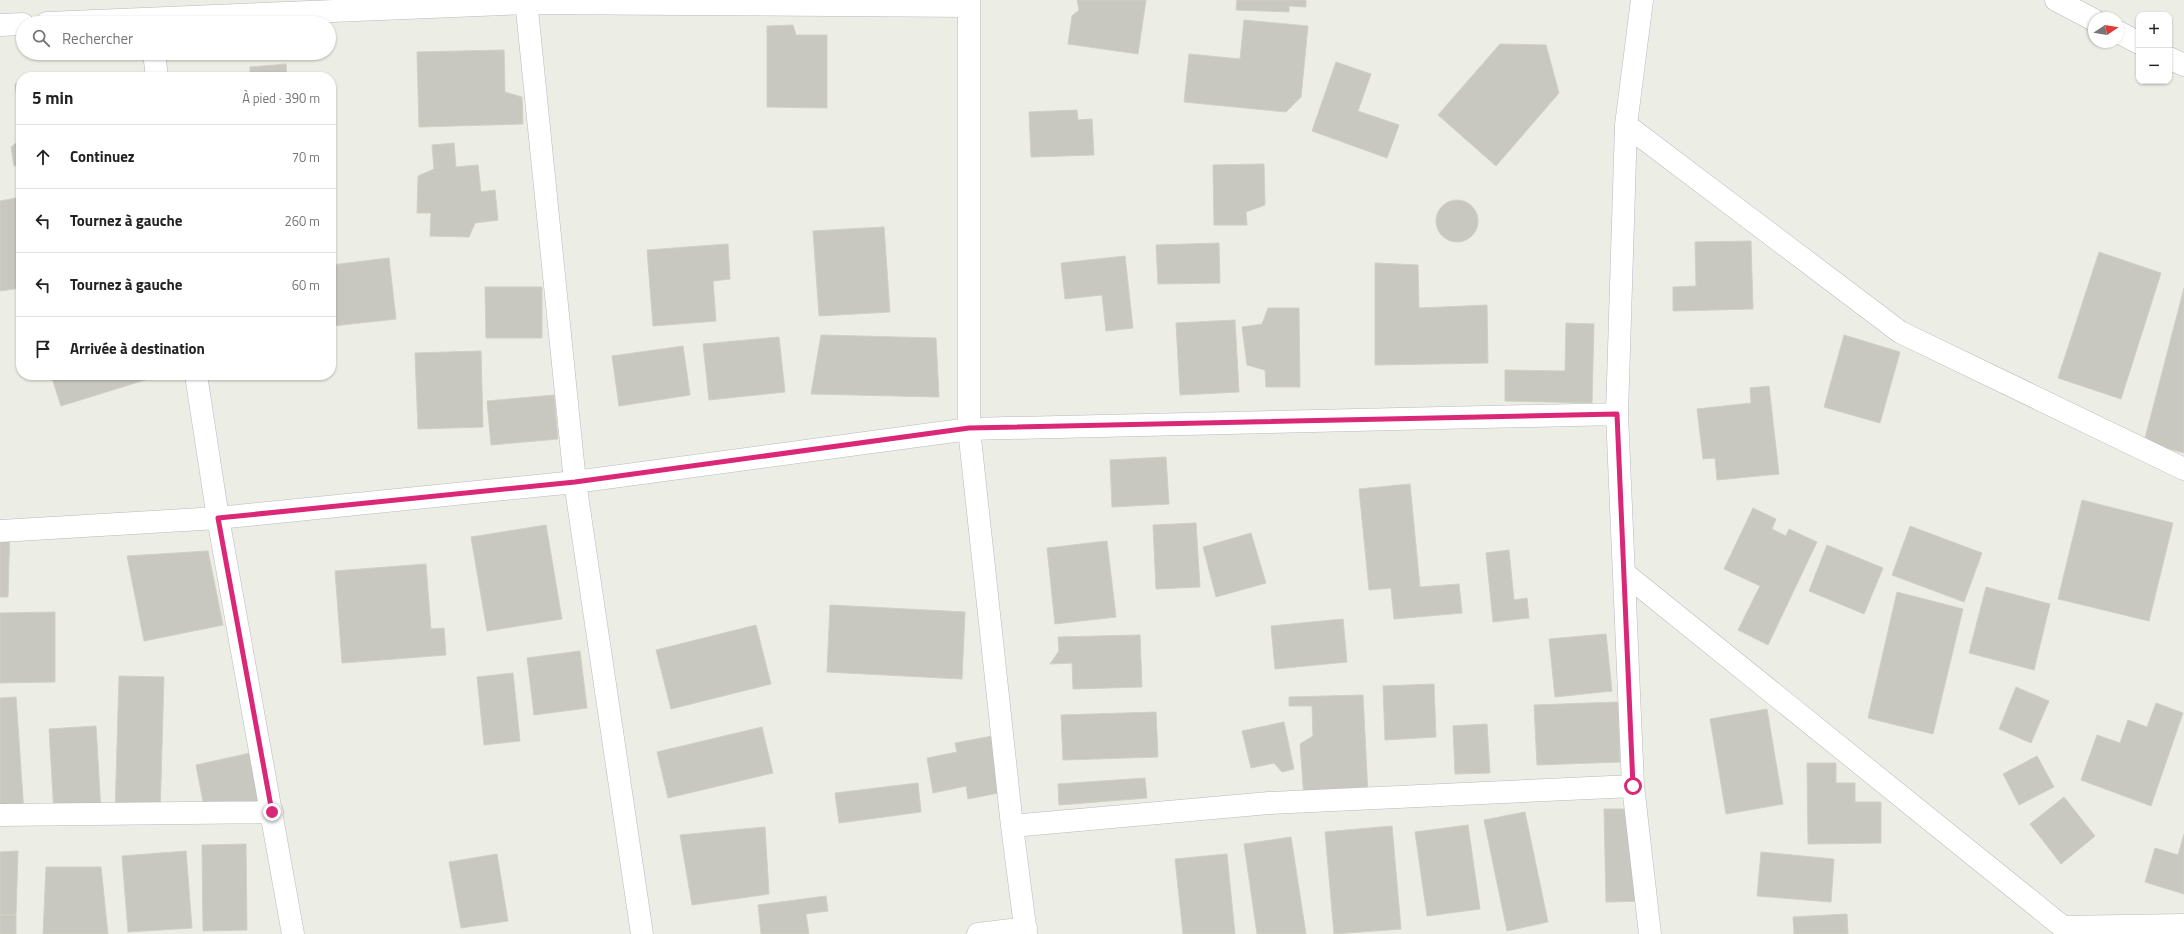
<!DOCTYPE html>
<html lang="fr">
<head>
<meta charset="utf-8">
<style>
  :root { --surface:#fff; --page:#f2f2f2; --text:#222; --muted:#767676; --line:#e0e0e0 }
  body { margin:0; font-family:"Titillium Web",sans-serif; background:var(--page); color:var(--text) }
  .controls { position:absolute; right:12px; top:12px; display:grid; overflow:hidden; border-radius:8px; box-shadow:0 1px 3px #0004 }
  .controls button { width:36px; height:36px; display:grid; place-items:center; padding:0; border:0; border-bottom:1px solid var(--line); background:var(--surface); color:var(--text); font:20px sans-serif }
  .compass { position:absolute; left:2088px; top:12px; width:36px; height:36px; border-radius:50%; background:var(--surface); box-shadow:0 1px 3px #0004; rotate:78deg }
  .stop { position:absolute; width:12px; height:12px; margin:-9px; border:3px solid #db2777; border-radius:50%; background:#fff }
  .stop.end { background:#db2777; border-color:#fff; box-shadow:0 1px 4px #0008 }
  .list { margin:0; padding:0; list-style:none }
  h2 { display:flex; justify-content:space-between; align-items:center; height:52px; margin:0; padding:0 16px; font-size:17px }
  h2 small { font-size:13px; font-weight:400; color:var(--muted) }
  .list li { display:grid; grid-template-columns:26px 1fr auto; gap:12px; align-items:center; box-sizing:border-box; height:64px; padding:0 16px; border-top:1px solid var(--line) }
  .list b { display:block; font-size:15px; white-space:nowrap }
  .list em { font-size:13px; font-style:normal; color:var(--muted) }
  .icon { flex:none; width:22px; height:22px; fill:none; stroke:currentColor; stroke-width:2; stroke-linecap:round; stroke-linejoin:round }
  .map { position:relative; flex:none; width:2184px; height:934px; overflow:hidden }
  .search { position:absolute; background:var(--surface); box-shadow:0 1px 3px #0004; left:16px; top:16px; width:320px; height:44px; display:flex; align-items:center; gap:10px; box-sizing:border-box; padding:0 14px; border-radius:22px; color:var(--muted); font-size:15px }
  .panel { position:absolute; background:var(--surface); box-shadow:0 1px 3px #0004; left:16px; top:72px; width:320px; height:308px; border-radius:16px }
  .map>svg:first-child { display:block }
  .building { fill:#c8c7c0; stroke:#d1d0c3 }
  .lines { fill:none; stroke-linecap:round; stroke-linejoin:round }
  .minor-casing { stroke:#b9b9be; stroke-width:23 }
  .minor { stroke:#fff; stroke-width:22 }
  .route { stroke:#db2777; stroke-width:5 }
</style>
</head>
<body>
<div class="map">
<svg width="2184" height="934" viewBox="0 0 2184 934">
  <rect width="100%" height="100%" fill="#ecede4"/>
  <path class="building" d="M1077 0H1146L1138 54 1068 44 1072 16 1079 10Z
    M1237 0H1306V7L1289 6V12L1236 10Z
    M1244 20 1308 26 1301 97 1286 112 1184 102 1189 54 1240 59Z
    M793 25 796 35H827V108L767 107V26Z
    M1500 44 1546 45 1559 93 1496 166 1438 115Z
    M504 50 505 92 522 97 523 124 419 127 417 52Z
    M1336 62 1371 74 1358 111 1399 125 1387 158 1312 131Z
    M286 64 287 77H250V67Z
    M21 83V127L15 84Z
    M1077 110 1078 120 1092 119 1094 155 1031 157 1029 112Z
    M21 139V165L14 166 11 147Z
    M454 143 456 167 478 165 481 192 495 190 498 220 475 223 469 237 430 236 431 213H417L418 176 434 169 432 145Z
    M331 153 334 179H331Z
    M1264 164 1265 205 1246 212 1247 225H1214L1213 165Z
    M21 197V288L0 291V201Z
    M1436 221a21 21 0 1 1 42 0a21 21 0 1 1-42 0Z
    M884 227 890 312 819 316 813 231Z
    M1751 241 1753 309 1673 311V287L1696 286 1695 242Z
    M1219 243 1220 283 1158 284 1156 245Z
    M728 244 730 279 713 281 716 321 653 326 647 250Z
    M2099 252 2161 273 2121 399 2058 378Z
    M1125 256 1133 328 1106 331 1102 295 1065 299 1061 263Z
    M389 258 396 319 333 326 331 265Z
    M1375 263 1418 265 1419 308 1487 305 1488 363 1375 365Z
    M485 287H542V338H486Z
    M2184 288V453L2144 442Z
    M1268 308H1299L1300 387H1266L1265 370 1247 365 1242 327 1262 324Z
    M1235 320 1239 392 1180 395 1176 323Z
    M1566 323 1594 324 1592 403 1505 401V370L1565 371Z
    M821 335 936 338 939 397 811 394Z
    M1844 335 1900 352 1880 423 1824 407Z
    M779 337 785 392 709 400 703 344Z
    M683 346 690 395 619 406 612 356Z
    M481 351 483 427 418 429 415 353Z
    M51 375H161L61 406Z
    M1769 386 1779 474 1717 480 1715 458 1703 459 1697 409 1751 403 1750 388Z
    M554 395 558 439 491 445 487 401Z
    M1166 457 1169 504 1112 507 1110 460Z
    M1410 484 1420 587 1459 584 1462 613 1394 619 1391 588 1369 590 1359 489Z
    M2082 500 2173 523 2149 621 2058 599Z
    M1753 508 1776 519 1772 529 1786 536 1789 529 1817 542 1768 645 1738 630 1760 586 1724 569Z
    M0 521H10L8 597H0Z
    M1196 523 1200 587 1156 589 1153 525Z
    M546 525 562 619 487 631 471 537Z
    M1910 526 1982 553 1964 602 1892 575Z
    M1251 533 1266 583 1216 597 1203 547Z
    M1107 541 1116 617 1055 624 1047 548Z
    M1827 545 1883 568 1864 614 1809 591Z
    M1509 550 1514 600 1527 598 1529 618 1493 622 1486 553Z
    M208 551 223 625 144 641 127 556Z
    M426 564 431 629 444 628 446 655 342 663 335 571Z
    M1986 587 2050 604 2034 670 1969 653Z
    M1897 592 1963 609 1933 734 1868 718Z
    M830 605 965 612 962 679 827 672Z
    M55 612V682L0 683V613Z
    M1343 619 1347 662 1275 669 1271 626Z
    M756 625 771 684 671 709 656 650Z
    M1606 634 1612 691 1555 697 1549 639Z
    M1140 635 1142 687 1073 689 1072 663 1050 664 1059 651 1058 637Z
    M580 651 587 708 534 715 527 658Z
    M513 673 520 741 484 745 477 677Z
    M119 676 164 677 160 816 115 815Z
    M1434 684 1436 737 1385 740 1383 686Z
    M2016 687 2049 701 2031 743 1999 729Z
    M1363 695 1368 794 1304 799 1300 744 1313 736 1312 706H1289V697Z
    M16 697 24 813 0 815V698Z
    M1618 702 1620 762 1537 765 1534 705Z
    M2156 703 2183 713 2151 806 2081 780 2097 735 2120 743 2128 720 2147 727Z
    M1767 709 1783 804 1726 814 1710 719Z
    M1156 712 1158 757 1063 760 1061 715Z
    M1284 722 1294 769 1282 772 1274 763 1251 768 1242 731Z
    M1487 724 1490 773 1455 774 1453 726Z
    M96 726 101 812 54 814 49 729Z
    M762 727 773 773 668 798 657 752Z
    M1008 733 1019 789 968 799 966 786 933 793 927 758 957 752 955 743Z
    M259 751 269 799 205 812 196 765Z
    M2037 756 2054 787 2019 805 2003 774Z
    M1807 763H1836V783H1855V802H1881V843L1808 844Z
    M1145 778 1147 798 1059 805 1058 784Z
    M918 783 921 812 839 823 835 793Z
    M2064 797 2095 836 2061 864 2030 824Z
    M1604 809H1646L1648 901 1606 902Z
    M1525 812 1548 922 1507 931 1484 820Z
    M1468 825 1480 909 1427 916 1415 832Z
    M1392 826 1401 929 1334 934 1325 832Z
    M765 827 769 894 692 905 680 835Z
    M2184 834V894L2145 882 2155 848 2178 855Z
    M1291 837 1306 934H1257L1244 844Z
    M246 844 247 930 203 931 202 845Z
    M18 851 16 915H0V852Z
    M186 851 192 928 128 932 122 856Z
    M1761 852 1834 859 1831 902 1757 896Z
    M497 854 508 921 461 928 449 862Z
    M1227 854 1235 934H1183L1175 859Z
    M46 867H101L108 934H43Z
    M826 896 828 911 806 914 809 934H761L758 905Z
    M1847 914 1848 934H1794L1793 917Z
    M0 915H16V934H0Z"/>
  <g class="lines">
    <defs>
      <path id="minor" d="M526 0 575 482 642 934
        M969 0V429L1012 826 1026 934
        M1642 0 1626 125 1617 414 1633 786 1650 934
        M2056 0 2094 20
        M47 23 526 3 969 6
        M0 25 23 24
        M2118 32 2139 43
        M154 53 157 77
        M2169 58 2184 65
        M1626 125 1900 332 2184 469
        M196 375 218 518 293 934
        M0 531 218 518 575 482 969 429 1617 414
        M1624 573 2063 927 2184 925
        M0 815 272 812
        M1012 826 1269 803 1633 786
        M978 934 1026 928"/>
    </defs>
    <use href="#minor" class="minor-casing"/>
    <use href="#minor" class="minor"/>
  </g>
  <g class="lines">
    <path class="route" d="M272 812 218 518 575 482 969 428 1617 414 1633 786"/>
  </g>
</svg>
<div class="controls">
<button>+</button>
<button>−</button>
</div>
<svg class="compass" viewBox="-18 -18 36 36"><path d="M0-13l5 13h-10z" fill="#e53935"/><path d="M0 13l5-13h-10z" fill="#767676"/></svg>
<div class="stop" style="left:1633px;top:786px"></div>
<div class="stop end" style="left:272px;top:812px"></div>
<div class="search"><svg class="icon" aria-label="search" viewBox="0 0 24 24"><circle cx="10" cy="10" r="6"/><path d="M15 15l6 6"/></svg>Rechercher</div>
<section class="panel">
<h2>5 min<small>À pied · 390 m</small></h2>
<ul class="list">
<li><svg class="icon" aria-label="ahead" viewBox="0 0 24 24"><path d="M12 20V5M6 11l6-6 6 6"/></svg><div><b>Continuez</b></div><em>70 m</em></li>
<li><svg class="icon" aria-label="left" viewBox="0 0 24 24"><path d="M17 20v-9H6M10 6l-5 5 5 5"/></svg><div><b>Tournez à gauche</b></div><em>260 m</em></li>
<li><svg class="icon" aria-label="left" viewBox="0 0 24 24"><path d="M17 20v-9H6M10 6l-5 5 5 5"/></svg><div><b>Tournez à gauche</b></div><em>60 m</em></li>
<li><svg class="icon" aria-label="arrive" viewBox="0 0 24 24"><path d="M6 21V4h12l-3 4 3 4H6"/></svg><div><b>Arrivée à destination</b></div></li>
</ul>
</section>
</div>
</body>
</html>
